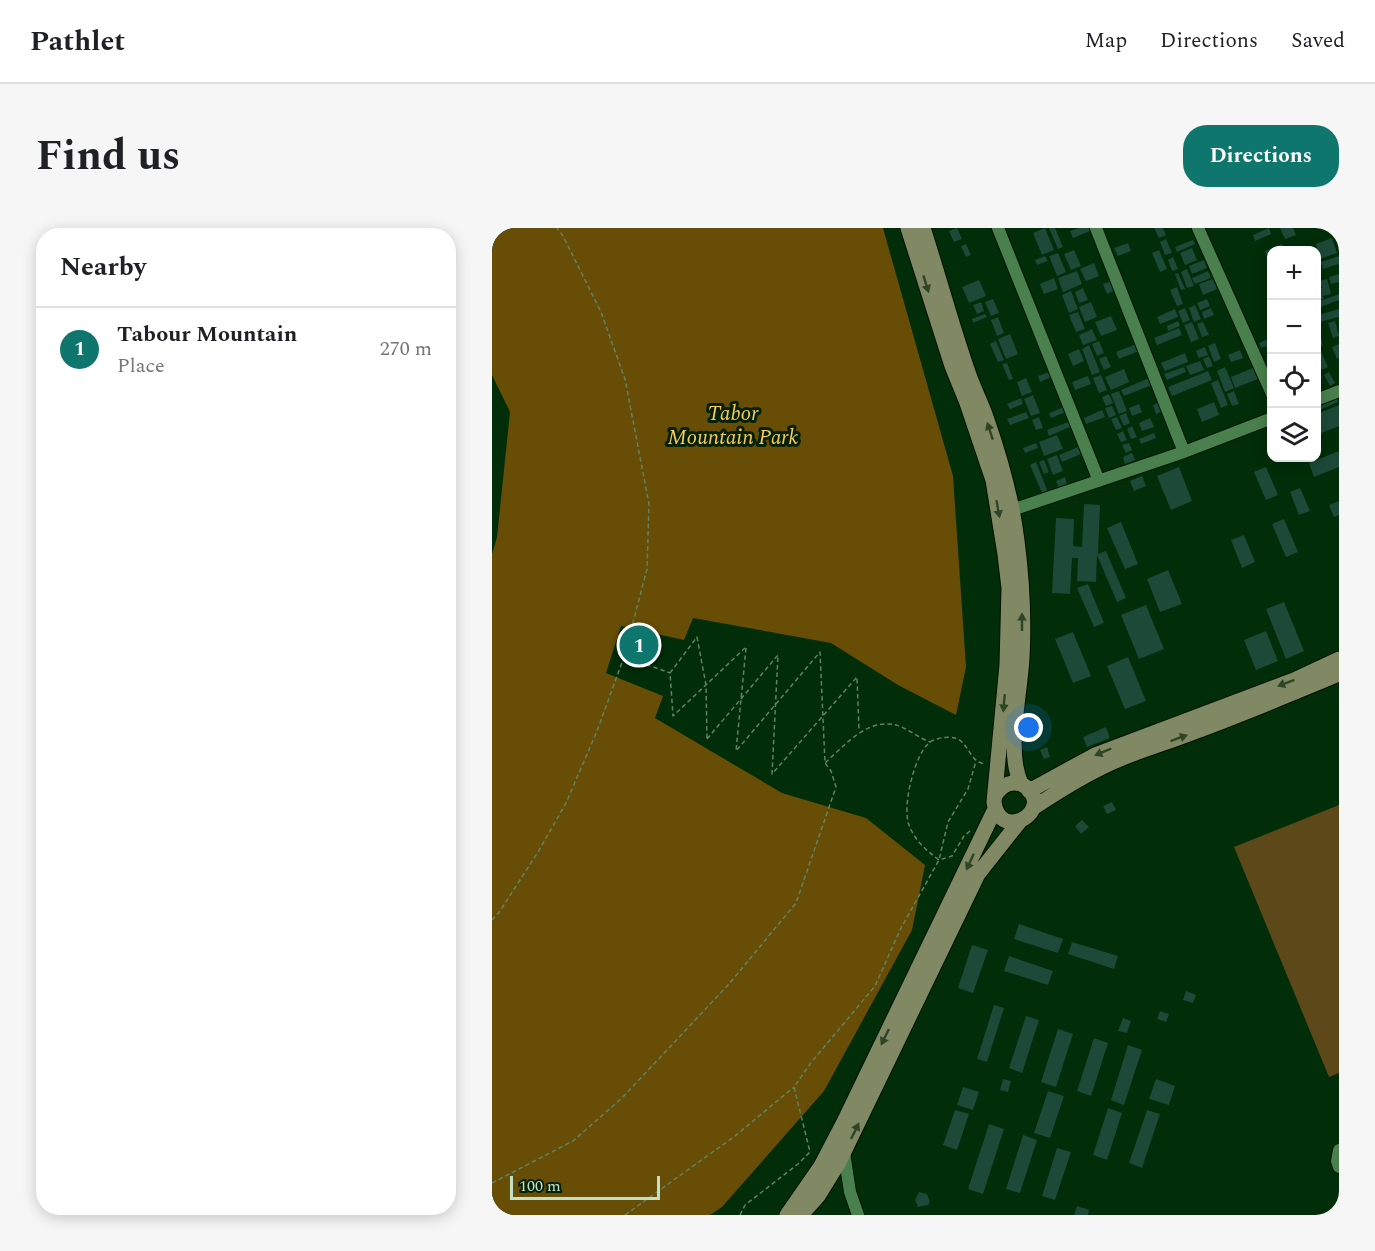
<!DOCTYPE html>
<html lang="en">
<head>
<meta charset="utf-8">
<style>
  :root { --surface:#fff; --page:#f6f6f6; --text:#202124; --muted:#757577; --line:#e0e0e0; --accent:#0f766e }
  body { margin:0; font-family:Spectral,serif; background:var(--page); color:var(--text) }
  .controls { position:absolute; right:18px; top:18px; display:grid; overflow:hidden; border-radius:12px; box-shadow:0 3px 15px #0003 }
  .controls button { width:54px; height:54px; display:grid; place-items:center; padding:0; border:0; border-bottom:2px solid var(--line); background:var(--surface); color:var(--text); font:30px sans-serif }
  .scale { position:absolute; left:18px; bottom:15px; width:150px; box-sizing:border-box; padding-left:6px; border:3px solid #c4e0c4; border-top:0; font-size:16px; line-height:21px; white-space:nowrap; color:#c4e0c4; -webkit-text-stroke:4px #042108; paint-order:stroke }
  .you { position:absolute; left:537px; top:500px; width:21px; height:21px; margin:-15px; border:4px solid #fff; border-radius:50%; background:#1a73e8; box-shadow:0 0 0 9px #1a73e833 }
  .badge { display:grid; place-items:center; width:39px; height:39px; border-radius:50%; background:var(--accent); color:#fff; font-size:20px; font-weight:700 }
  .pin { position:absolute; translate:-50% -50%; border:3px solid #fff; box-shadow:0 2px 6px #0006 }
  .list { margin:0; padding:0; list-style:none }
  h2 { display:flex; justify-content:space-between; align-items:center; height:78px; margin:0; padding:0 24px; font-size:26px }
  h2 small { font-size:20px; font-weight:400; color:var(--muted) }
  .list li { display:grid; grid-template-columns:39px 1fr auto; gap:18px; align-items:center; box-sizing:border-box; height:84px; padding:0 24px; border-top:2px solid var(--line) }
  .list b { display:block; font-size:22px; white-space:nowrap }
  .list p { margin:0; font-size:20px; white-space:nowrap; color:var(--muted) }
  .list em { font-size:20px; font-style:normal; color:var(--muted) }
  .icon { flex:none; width:33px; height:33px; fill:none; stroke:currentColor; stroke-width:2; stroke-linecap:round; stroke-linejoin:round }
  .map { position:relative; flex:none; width:847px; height:987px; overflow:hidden; border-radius:24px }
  header { display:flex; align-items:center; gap:36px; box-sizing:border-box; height:84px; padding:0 30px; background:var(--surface); border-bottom:2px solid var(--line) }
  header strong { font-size:28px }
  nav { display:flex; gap:33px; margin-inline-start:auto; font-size:21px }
  .intro { display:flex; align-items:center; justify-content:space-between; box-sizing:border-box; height:144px; padding:0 36px }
  h1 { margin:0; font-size:42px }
  .button { padding:15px 27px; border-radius:24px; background:var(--accent); color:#fff; font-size:21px; font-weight:700 }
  main { display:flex; gap:36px; padding:0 36px }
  aside { flex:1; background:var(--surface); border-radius:24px; box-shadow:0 3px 15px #0003 }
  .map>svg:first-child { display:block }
  .green { fill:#5c4818 }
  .forest { fill:#674d05 }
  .building { fill:#1c4938 }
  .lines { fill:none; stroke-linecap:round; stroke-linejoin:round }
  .street-casing { stroke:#001300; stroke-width:14 }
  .secondary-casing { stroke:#001300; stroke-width:17 }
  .path { stroke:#5f8463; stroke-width:1.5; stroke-dasharray:4.5 3; stroke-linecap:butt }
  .street { stroke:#49804d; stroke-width:12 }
  .secondary { stroke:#808963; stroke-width:15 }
  .oneway { fill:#2f4528 }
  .labels { text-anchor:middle; stroke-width:6; stroke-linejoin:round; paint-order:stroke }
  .park-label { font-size:21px; font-style:italic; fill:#fac958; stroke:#042108 }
</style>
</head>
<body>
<header>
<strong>Pathlet</strong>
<nav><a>Map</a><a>Directions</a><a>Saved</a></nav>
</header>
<div class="intro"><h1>Find us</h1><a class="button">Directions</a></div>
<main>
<aside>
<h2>Nearby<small></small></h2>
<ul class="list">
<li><span class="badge">1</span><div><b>Tabour Mountain</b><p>Place</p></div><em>270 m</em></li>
</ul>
</aside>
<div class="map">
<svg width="847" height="987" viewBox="0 0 847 987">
  <rect width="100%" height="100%" fill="#012d08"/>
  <path class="green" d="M847 577V845L837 849 742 619Z"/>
  <path class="forest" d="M0 0H391L461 248 474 439 464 487 406 457 339 415 201 390 192 412 129 398 114 445 171 468 163 490 290 565 374 590 433 637 420 702 332 863 230 979 218 987H0V326L5 309 18 184 0 147Z"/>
  <path class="building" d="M465 0 470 11 462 14 457 3Z
    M553 0 562 22 550 27 541 5Z
    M557 0H563L571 19 566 21Z
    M587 0H597L598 3 581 10 578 3Z
    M662 0H671L674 7 667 10Z
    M777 0 779 6 763 13 761 7Z
    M788 0H801L804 7 793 11Z
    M840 10 845 25 828 31 824 16Z
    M674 11 680 25 673 27 668 14Z
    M701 12 703 16 685 24 683 19Z
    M636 15 639 23 626 28 622 20Z
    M474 16 479 27 474 29 469 18Z
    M790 16 793 22H780V27L775 29 773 23Z
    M700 20 705 32 693 37 688 25Z
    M582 22 589 38 579 42 572 26Z
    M667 22 675 41 668 44 660 25Z
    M566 25 574 44 565 48 557 28Z
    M553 28 556 33 545 37 543 32Z
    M847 28V36L831 41 829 34Z
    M681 29 686 41 680 43 676 32Z
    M712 32 715 40 700 46 697 38Z
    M602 35 607 48 594 53 588 41Z
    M695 41 702 58 695 60 689 44Z
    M585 43 590 56 571 64 566 50Z
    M716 43 719 50 703 56 700 50Z
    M686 45 693 61 689 62 683 46Z
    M847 46V54L839 56 837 49Z
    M562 50 566 61 552 66 548 56Z
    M721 51 725 61 711 67 707 56Z
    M835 51 839 66 831 68 832 71 828 72 825 62 830 60 828 53Z
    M487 52 494 68 477 75 470 59Z
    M618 54 622 63 615 66 611 56Z
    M685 59 691 76 685 78 678 62Z
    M591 60 596 72 587 75 583 64Z
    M579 63 586 81 577 85 570 67Z
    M847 66V72L826 80 825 74Z
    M501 71 507 85 499 88 493 74Z
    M715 71 718 78 708 82 705 75Z
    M489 74 492 83 485 86 481 77Z
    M599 74 605 89 593 94 587 79Z
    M703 77 709 91 702 94 697 80Z
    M693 80 698 92 691 95 686 83Z
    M719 80 722 87 712 91 710 84Z
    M683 81 686 89 668 96 665 89Z
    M847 81V89L828 94 826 87Z
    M586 84 593 101 584 104 577 87Z
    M493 86 495 89 481 95 480 91Z
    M619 88 625 102 609 108 603 94Z
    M506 89 512 105 505 108 499 92Z
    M686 93 688 98 676 103 675 98Z
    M843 93 847 108 841 110 836 95Z
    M700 94 707 111 699 114 692 97Z
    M711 94 717 107 710 109 705 96Z
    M687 100 690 107 665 117 662 110Z
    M600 101 605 112 591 117 587 107Z
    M827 103 831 117 827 118 825 111V104Z
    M518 106 526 126 514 131 506 111Z
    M779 110 780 116 769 120 767 115Z
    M504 113 512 132 506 134 498 116Z
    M607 113 612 125 605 128 600 116Z
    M723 115 729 131 722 134 716 118Z
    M644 116 647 123 627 131 624 124Z
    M847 116V130L845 131 840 119Z
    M597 117 608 144 600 147 590 121Z
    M713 119 716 127 707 130 704 123Z
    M587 121 592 133 581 138 576 126Z
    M748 122 751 130 739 134 736 127Z
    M829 123 836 139 830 142 826 132 825 133V125Z
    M693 125 696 134 673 143 669 135Z
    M614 128 619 139 612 142 607 131Z
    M717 128 721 138 715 140 711 131Z
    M708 133 712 142 698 147 694 138Z
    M515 135 521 151 517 152 510 136Z
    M692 139 694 144 675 152 672 146Z
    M733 139 742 160 733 164 725 143Z
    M761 140 766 151 743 160 739 149Z
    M632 141 637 154 619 162 613 149Z
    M716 143 720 152 680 168 676 159Z
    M557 144 559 149 548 154 546 148Z
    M837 144 843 155 838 158 832 147Z
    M609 147 615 162 607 165 601 150Z
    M596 148 599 156 583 162 580 154Z
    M534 150 540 164 530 168 525 154Z
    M657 150 660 157 632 168 629 162Z
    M726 152 736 177 729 180 719 155Z
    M627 163 635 183 627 186 619 166Z
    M742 163 747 176 740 178 735 166Z
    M617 166 621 175 614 178 610 169Z
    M541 167 548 185 539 188 532 171Z
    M844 168 846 174 825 183V176Z
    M529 170 531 176 518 181 515 176Z
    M668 174 671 183 664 186 661 177Z
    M722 174 727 187 710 194 705 181Z
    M647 176 650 184 640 188 637 180Z
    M847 177V198L827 206 825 201V186Z
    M620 178 624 187 617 190 613 180Z
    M572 179 574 184 559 190 557 185Z
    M610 182 613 189 594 196 592 190Z
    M534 184 537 190 518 197 515 191Z
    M634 185 638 195 632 198 627 188Z
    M547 189 551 200 544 202 540 192Z
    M625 189 630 200 624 202 619 191Z
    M658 190 662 199 650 203 647 195Z
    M576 194 578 199 557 208 555 202Z
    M640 198 645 209 639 211 635 201Z
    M631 203 635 212 629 214 625 206Z
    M662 205 664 210 649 216 647 211Z
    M565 207 571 221 552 228 547 214Z
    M544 215 546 220 533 225 531 220Z
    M637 215 640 222 634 225 630 217Z
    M586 219 589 226 570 234 567 227Z
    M847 223V239L822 249 817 235Z
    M640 225 643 232 633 236 631 229Z
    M565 227 571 243 561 247 555 231Z
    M552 232 557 244 552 246 547 234Z
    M544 234 556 264 551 267 538 237Z
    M687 239 700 273 679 282 665 248Z
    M774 239 786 267 774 272 762 244Z
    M650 248 654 258 642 263 638 253Z
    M573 249 575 256 567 260 564 253Z
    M808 260 818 283 807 287 798 264Z
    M847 273V287L842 289 837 277Z
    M592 276 608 277 606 326 614 323 634 370 625 374 605 327 604 354 585 353 586 330H580L578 366 560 365 564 290 582 291 581 318 590 319Z
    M792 291 806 324 794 329 780 296Z
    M629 294 646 336 633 341 615 300Z
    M752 307 763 334 750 340 739 312Z
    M676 342 690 376 668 384 655 351Z
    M596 356 612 395 602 399 585 360Z
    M792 374 812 423 794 431 774 381Z
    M654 377 672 421 647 431 629 387Z
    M774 403 786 433 764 442 752 412Z
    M581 404 599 448 581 455 563 411Z
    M636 429 654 473 633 481 615 438Z
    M614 499 618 510 595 519 591 509Z
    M555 519 558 529 552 531 548 522Z
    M620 574 624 582 615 586 611 578Z
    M590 592 597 599 589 606 583 598Z
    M527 696 571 711 566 725 522 711Z
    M580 714 626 728 622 741 576 726Z
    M480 717 496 722 481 765 466 760Z
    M517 728 561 743 556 757 512 743Z
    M694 763 704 767 701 775 691 772Z
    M502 777 512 780 495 834 485 831Z
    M668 783 677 786 674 794 665 791Z
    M534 788 547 792 530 845 517 840Z
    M631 790 639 793 635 805 626 803Z
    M566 801 581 806 564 859 549 854Z
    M602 810 616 815 599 868 585 863Z
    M636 817 650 822 632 877 619 872Z
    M511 851 519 853 516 864 508 862Z
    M664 851 683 858 677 877 657 871Z
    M471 859 487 864 481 882 465 877Z
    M556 863 572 868 558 910 542 905Z
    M616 880 630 885 615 932 601 927Z
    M463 882 477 886 465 922 451 917Z
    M655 882 668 886 650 940 637 935Z
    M497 896 512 901 491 966 476 961Z
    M531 907 545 912 528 965 514 961Z
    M565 920 579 924 563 972 550 968Z
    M427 964 435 966 438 974 436 977 426 979 423 972Z
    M585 978 597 982 596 987H582Z"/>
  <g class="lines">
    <defs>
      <path id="street" d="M506 0 607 253
        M604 0 692 224
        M706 0 780 166
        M824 172 847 163
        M520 282 692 224 780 190
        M847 922 845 933 847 939
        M352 924 358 964 366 987"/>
      <path id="secondary" d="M416 0 460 138 475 175 501 252 513 326 517 360 515 437 502 574C508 616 563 582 534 559 522 550 509 557 503 568
        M431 0C447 49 460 99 477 147 482 161 489 175 494 189 508 229 520 271 525 313 530 351 532 391 530 430 528 464 518 507 524 539 525 545 527 551 529 556
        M537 563 603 527 802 452 847 431
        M541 580C570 561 600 542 633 529 656 520 679 513 702 504 751 486 799 466 847 446
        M295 987 329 938 352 894 503 581
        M309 987 326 968 347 934 486 646 528 593"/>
    </defs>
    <use href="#street" class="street-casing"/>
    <use href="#secondary" class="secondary-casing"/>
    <path class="path" d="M254 420 244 523 328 424 333 535C353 517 375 490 404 497 413 499 427 510 438 514
      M133 429 178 445
      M215 510 214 457 205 409 178 445 181 488 253 420
      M215 511 286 427 280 546 365 449 367 502
      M478 603 472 608 460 628 447 632C434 622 423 613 417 597 410 579 422 528 437 515 442 510 456 508 463 510 474 513 477 527 485 533 487 535 491 535 493 536
      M0 692 8 683 46 624 74 575 105 503 132 429 155 341 157 276 133 151 109 84 71 8 65 0
      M0 955 81 913 130 870 237 756 304 675 344 559 339 543 333 535
      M133 987 243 908 302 859
      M248 987 253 977 306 936 318 924 302 859 318 836 383 758 409 700 447 632 456 594 476 561 484 533"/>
    <use href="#street" class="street"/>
    <use href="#secondary" class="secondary"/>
  </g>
  <defs><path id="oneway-solid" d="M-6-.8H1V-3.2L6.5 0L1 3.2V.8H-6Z" transform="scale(1.5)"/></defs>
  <g class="oneway">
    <use href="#oneway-solid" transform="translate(434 56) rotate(73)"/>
    <use href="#oneway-solid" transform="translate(498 203) rotate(-108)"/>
    <use href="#oneway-solid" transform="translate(506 281) rotate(80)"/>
    <use href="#oneway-solid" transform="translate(530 394) rotate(-90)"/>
    <use href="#oneway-solid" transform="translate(794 455) rotate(159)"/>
    <use href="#oneway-solid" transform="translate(512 475) rotate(95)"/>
    <use href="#oneway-solid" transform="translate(687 510) rotate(-20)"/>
    <use href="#oneway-solid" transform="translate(611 524) rotate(157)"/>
    <use href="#oneway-solid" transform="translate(478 634) rotate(115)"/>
    <use href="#oneway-solid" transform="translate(393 809) rotate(116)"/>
    <use href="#oneway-solid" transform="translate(363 903) rotate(-64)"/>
  </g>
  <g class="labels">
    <g class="park-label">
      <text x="241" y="192">Tabor<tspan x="241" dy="24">Mountain Park</tspan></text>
    </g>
  </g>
</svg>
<div class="controls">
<button>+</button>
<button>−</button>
<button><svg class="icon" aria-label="locate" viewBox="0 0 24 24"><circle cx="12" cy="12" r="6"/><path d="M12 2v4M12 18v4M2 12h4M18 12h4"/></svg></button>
<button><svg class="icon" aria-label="layers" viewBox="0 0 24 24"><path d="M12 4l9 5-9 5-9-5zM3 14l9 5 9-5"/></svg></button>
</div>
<div class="scale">100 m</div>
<div class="you"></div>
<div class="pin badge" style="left:147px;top:417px">1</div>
</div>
</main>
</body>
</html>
